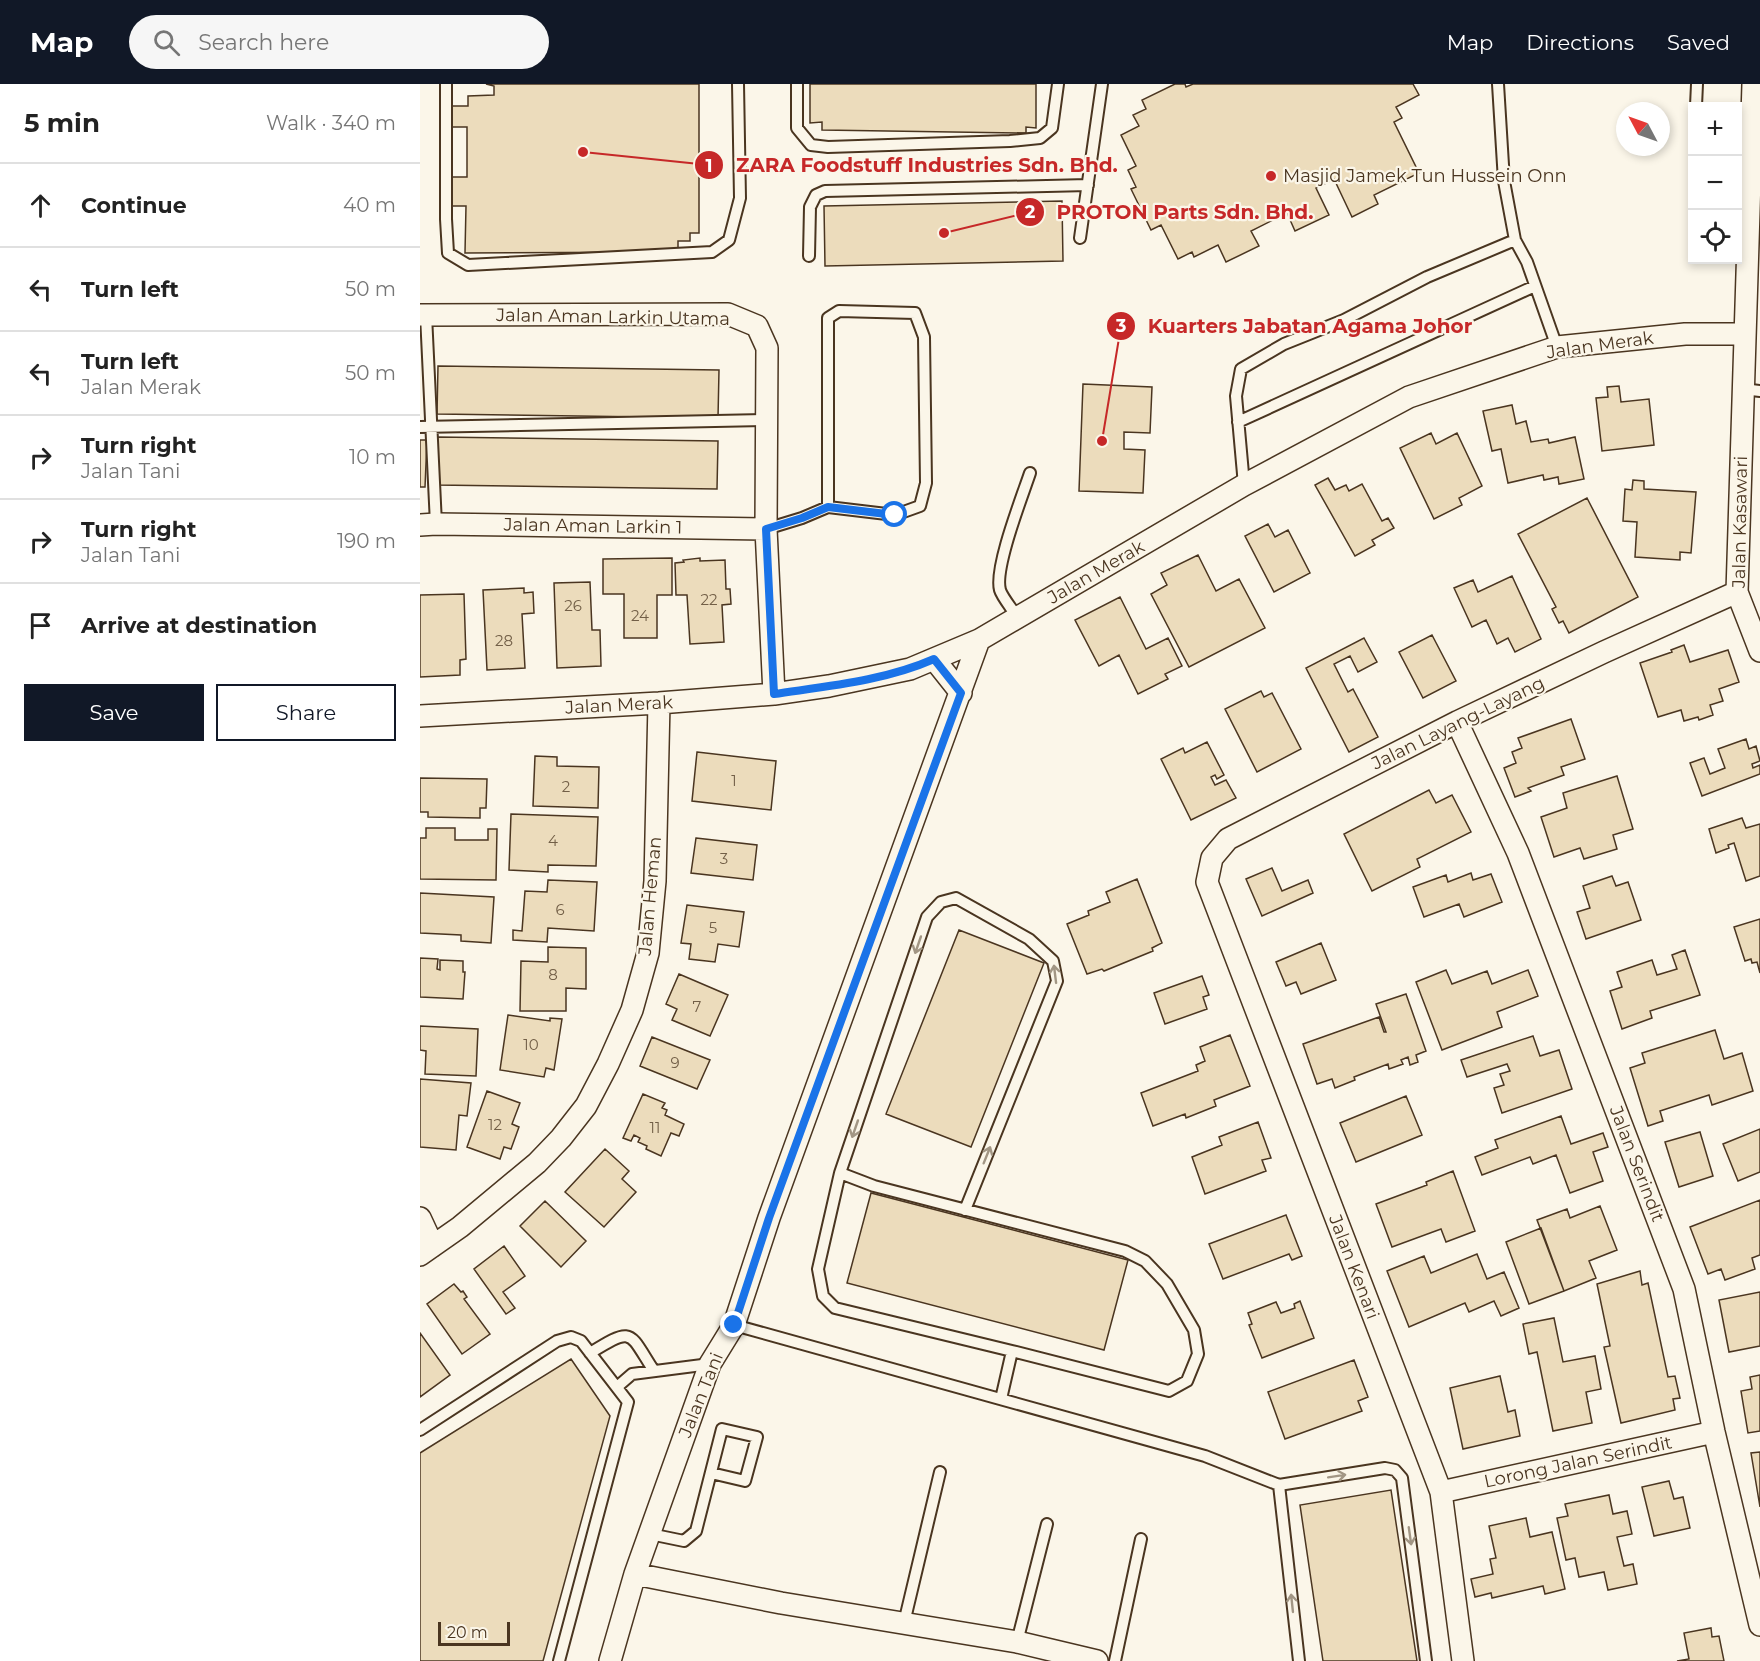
<!DOCTYPE html>
<html lang="en">
<head>
<meta charset="utf-8">
<style>
  :root { --surface:#fff; --page:#f6f6f6; --text:#222; --muted:#767676; --line:#e0e0e0; --accent:#111827 }
  body { margin:0; font-family:Montserrat,sans-serif; background:var(--page); color:var(--text) }
  .controls { position:absolute; right:18px; top:18px; display:grid; overflow:hidden; border-radius:0px; box-shadow:0 3px 9px #0003 }
  .controls button { width:54px; height:54px; display:grid; place-items:center; padding:0; border:0; border-bottom:2px solid var(--line); background:var(--surface); color:var(--text); font:30px sans-serif }
  .compass { position:absolute; left:1196px; top:18px; width:54px; height:54px; border-radius:50%; background:var(--surface); box-shadow:0 3px 9px #0003; rotate:311deg }
  .scale { position:absolute; left:18px; bottom:15px; width:72px; box-sizing:border-box; padding-left:6px; border:3px solid #4a3520; border-top:0; font-size:16px; line-height:21px; white-space:nowrap; color:#4a3520; -webkit-text-stroke:4px #fbf6e9; paint-order:stroke }
  .stop { position:absolute; width:18px; height:18px; margin:-14px; border:4px solid #1a73e8; border-radius:50%; background:#fff }
  .stop.end { background:#1a73e8; border-color:#fff; box-shadow:0 2px 6px #0008 }
  .list { margin:0; padding:0; list-style:none }
  h2 { display:flex; justify-content:space-between; align-items:center; height:78px; margin:0; padding:0 24px; font-size:26px }
  h2 small { font-size:20px; font-weight:400; color:var(--muted) }
  .list li { display:grid; grid-template-columns:39px 1fr auto; gap:18px; align-items:center; box-sizing:border-box; height:84px; padding:0 24px; border-top:2px solid var(--line) }
  .list b { display:block; font-size:22px; white-space:nowrap }
  .list p { margin:0; font-size:20px; white-space:nowrap; color:var(--muted) }
  .list em { font-size:20px; font-style:normal; color:var(--muted) }
  .actions { display:flex; gap:12px; padding:18px 24px }
  .actions a { flex:1; padding:14px 0; border:2px solid var(--accent); border-radius:0px; text-align:center; font-size:21px; color:var(--accent) }
  .actions .main { background:var(--accent); color:#fff }
  .icon { flex:none; width:33px; height:33px; fill:none; stroke:currentColor; stroke-width:2; stroke-linecap:round; stroke-linejoin:round }
  .map { position:relative; flex:none; width:1340px; height:1577px; overflow:hidden }
  header { display:flex; align-items:center; gap:36px; box-sizing:border-box; height:84px; padding:0 30px; background:var(--accent); color:#fff }
  header strong { font-size:28px }
  nav { display:flex; gap:33px; margin-inline-start:auto; font-size:21px }
  .search { width:420px; height:54px; background:var(--page); display:flex; align-items:center; gap:15px; box-sizing:border-box; padding:0 21px; border-radius:33px; color:var(--muted); font-size:22px }
  main { display:flex }
  aside { flex:1; background:var(--surface) }
  .map>svg:first-child { display:block }
  .building { fill:#ecdcbc; stroke:#4a3520; stroke-width:1.5 }
  .lines { fill:none; stroke-linecap:round; stroke-linejoin:round }
  .lane-casing { stroke:#4a3520; stroke-width:14 }
  .street-casing { stroke:#4a3520; stroke-width:24 }
  .lane { stroke:#fbf6e9; stroke-width:10 }
  .street { stroke:#fbf6e9; stroke-width:21 }
  .oneway { stroke:#a29684 }
  .route { stroke:#1a73e8; stroke-width:8 }
  .poi-dot { fill:#c62828; stroke:#fbf6e9; stroke-width:2 }
  .labels { text-anchor:middle; stroke-width:4.5; stroke-linejoin:round; paint-order:stroke }
  .number-label { font-size:15px; fill:#725f47 }
  .poi-label { font-size:18px; fill:#4a3520; stroke:#fbf6e9; text-anchor:start }
  .street-label { font-size:18px; fill:#4a3520; stroke:#fbf6e9 }
  .leader { fill:none; stroke:#c62828; stroke-width:2 }
  .callout-dot { fill:#c62828; stroke:#fbf6e9; stroke-width:2 }
  .mark-label { font-size:18px; text-anchor:middle; font-weight:bold; fill:#fff }
  .callout-label { font-size:20px; text-anchor:middle; font-weight:bold; fill:#c62828; stroke:#fbf6e9; stroke-width:4.5; stroke-linejoin:round; paint-order:stroke }
</style>
</head>
<body>
<header>
<strong>Map</strong>
<div class="search"><svg class="icon" aria-label="search" viewBox="0 0 24 24"><circle cx="10" cy="10" r="6"/><path d="M15 15l6 6"/></svg>Search here</div>
<nav><a>Map</a><a>Directions</a><a>Saved</a></nav>
</header>
<main>
<aside>
<h2>5 min<small>Walk · 340 m</small></h2>
<ul class="list">
<li><svg class="icon" aria-label="ahead" viewBox="0 0 24 24"><path d="M12 20V5M6 11l6-6 6 6"/></svg><div><b>Continue</b></div><em>40 m</em></li>
<li><svg class="icon" aria-label="left" viewBox="0 0 24 24"><path d="M17 20v-9H6M10 6l-5 5 5 5"/></svg><div><b>Turn left</b></div><em>50 m</em></li>
<li><svg class="icon" aria-label="left" viewBox="0 0 24 24"><path d="M17 20v-9H6M10 6l-5 5 5 5"/></svg><div><b>Turn left</b><p>Jalan Merak</p></div><em>50 m</em></li>
<li><svg class="icon" aria-label="right" viewBox="0 0 24 24"><path d="M7 20v-9h11M14 6l5 5-5 5"/></svg><div><b>Turn right</b><p>Jalan Tani</p></div><em>10 m</em></li>
<li><svg class="icon" aria-label="right" viewBox="0 0 24 24"><path d="M7 20v-9h11M14 6l5 5-5 5"/></svg><div><b>Turn right</b><p>Jalan Tani</p></div><em>190 m</em></li>
<li><svg class="icon" aria-label="arrive" viewBox="0 0 24 24"><path d="M6 21V4h12l-3 4 3 4H6"/></svg><div><b>Arrive at destination</b></div></li>
</ul>
<div class="actions"><a class="main">Save</a><a>Share</a></div>
</aside>
<div class="map">
<svg width="1340" height="1577" viewBox="0 0 1340 1577">
  <rect width="100%" height="100%" fill="#fbf6e9"/>
  <path class="building" d="M66 0H279V149H270V157H258V168L45 169 46 122H32V93H47V43H26V22H48V12L74 11V2Z
    M390 0H616V44L606 43V49L402 46V38L390 39Z
    M755 0H765L766 3 773 0H993L999 11 976 23 982 34 974 38 999 89 954 111 958 120 932 133 914 95 896 104 909 131 875 147 867 129 831 147 839 162 806 178 798 161 774 173 772 168 758 175 741 141 731 146 711 105 716 103 708 86 716 82 701 51 719 42 713 31 726 25 722 16Z
    M642 117 643 177 405 182 404 122Z
    M18 282 299 286 298 334 17 330Z
    M663 300 732 303 730 349 704 348V365L725 366 723 409 659 407Z
    M1199 302 1201 318 1229 315 1234 361 1182 367 1176 314 1188 313 1187 303Z
    M1092 321 1096 340 1106 337 1111 358 1128 355 1129 359 1155 353 1164 395 1139 400 1138 393 1124 396 1123 391 1088 399 1081 365 1072 367 1063 327Z
    M1011 349 1016 360 1037 349 1062 402 1039 414 1042 421 1014 435 980 364Z
    M17 353 298 357 297 405 16 401Z
    M0 356H7L5 403H0Z
    M908 394 915 406 926 401 929 407 942 400 962 437 968 434 974 444 952 456 955 461 935 472 895 401Z
    M1213 396 1224 397V405L1276 408 1271 469 1260 468V476L1215 473 1217 438 1203 437 1205 405 1212 406Z
    M1167 414 1218 513 1149 549 1143 537 1139 539 1132 525 1136 523 1098 450Z
    M848 440 855 453 868 446 890 489 854 508 825 452Z
    M778 471 796 507 819 495 845 544 769 583 731 510 747 501 741 489Z
    M252 474V511H237V554H204V510H183V475Z
    M280 474V477L305 476 306 505H310L311 520 302 521 304 558 270 560 267 511H256L255 479 264 478 263 476Z
    M1092 492 1121 555 1095 568 1088 554 1077 560 1066 536 1052 543 1034 504 1053 496 1058 508Z
    M170 498 172 546H180L181 582 137 584 134 499Z
    M104 504V509L113 508 114 529 102 530 105 584 67 586 63 506Z
    M44 510 46 575 40 576V591L0 593V511Z
    M700 513 726 565 748 554 762 582 745 590 748 595 718 610 699 571 679 582 655 536Z
    M1012 551 1036 597 1003 614 979 568Z
    M944 554 957 578 938 588 930 572 914 580 928 608 933 605 958 653 929 668 886 584Z
    M1264 561 1270 578 1308 566 1319 598 1299 605 1303 617 1290 621 1293 631 1279 636 1278 633 1264 637 1261 626 1238 633 1220 579 1252 568 1251 566Z
    M841 607 844 613 852 609 881 665 837 688 805 625Z
    M1151 635 1165 675 1141 683 1144 691 1108 704 1111 707 1095 713 1084 684 1096 679 1092 668 1102 664 1098 654Z
    M1326 655 1329 665 1336 662 1340 677 1332 680 1333 684 1340 681V690L1282 712 1270 679 1284 674 1290 690 1305 684 1298 665Z
    M787 658 804 691 797 695 795 691 791 693 795 701 806 696 816 714 771 736 741 675 763 664 765 669Z
    M277 668 356 677 351 726 272 717Z
    M115 672 137 673V682L179 683 178 724 113 722Z
    M1197 692 1213 745 1193 751 1197 765 1164 775 1160 764 1134 773 1121 733 1147 724 1143 709Z
    M0 694 67 695 66 724H60V734L8 733V728H0Z
    M1009 706 1016 719 1032 711 1051 748 997 775 1000 783 952 807 924 750Z
    M91 730 178 733 176 782 128 781V788L89 786Z
    M1322 734 1326 744 1340 740V792L1326 797 1314 759 1308 761 1309 764 1296 769 1289 745Z
    M6 744H35V756H68V745H77L76 796 0 795V754H6Z
    M276 754 337 761 333 796 271 789Z
    M852 784 862 807 888 796 893 809 842 832 826 795Z
    M1051 789 1053 796 1071 790 1082 818 1044 833 1039 820 1004 833 993 803 1026 791 1028 798Z
    M1192 792 1196 802 1208 798 1221 836 1166 855 1157 828 1170 824 1163 802Z
    M717 795 742 859 732 864 733 867 684 887 682 885 667 890 647 840 669 831 668 827 690 818 686 808Z
    M128 796 177 798 174 847 128 844 127 858 93 856V846L102 847 105 807 127 808Z
    M0 809 74 813 71 859 41 857V851L0 849Z
    M267 821 324 828 319 863 298 860 295 878 269 875 271 860 261 859Z
    M1340 835V889L1337 878 1332 879 1331 875 1325 877 1314 843Z
    M539 846 624 879 551 1063 466 1030Z
    M901 859 916 896 881 910 876 898 866 902 856 878Z
    M128 863 166 864V905L146 904V927H100L101 877 128 878Z
    M1265 866 1280 911 1230 927 1232 934 1202 945 1190 907 1202 903 1197 888 1232 876 1237 891 1257 885 1252 871Z
    M0 874 18 875 17 885 20 886V876L43 877V888H45L43 915 0 913Z
    M1026 886 1032 900 1067 887 1072 900 1108 886 1118 912 1077 928 1082 943 1022 966 996 898Z
    M259 890 308 911 290 952 252 936 257 925 246 920Z
    M782 892 789 911 783 913 787 925 745 940 734 909Z
    M986 910 1006 967 996 971 998 978 990 981 988 973 981 976 983 980 969 985 968 980 934 993 935 996 915 1004 912 995 897 1000 883 960 959 933 964 948H966L956 920Z
    M88 931 130 937V934L142 935 134 986 126 984 124 993 80 986Z
    M0 942 58 945 56 992 5 990 6 967 0 966Z
    M1295 946 1304 975 1322 969 1333 1007 1292 1021 1289 1011 1240 1027 1243 1037 1228 1042 1210 984 1225 979 1222 969Z
    M810 951 830 1002 794 1016 796 1022 766 1034 765 1030 733 1042 721 1009 778 987 776 981 785 977 780 963Z
    M1113 952 1120 972 1139 966 1152 1005 1082 1029 1074 1004 1084 1001 1080 990 1090 987 1087 980 1047 993 1041 976Z
    M232 953 290 976 277 1005 220 982Z
    M0 995 51 999 47 1032 39 1031 36 1066 0 1063Z
    M67 1007 100 1019 92 1040 99 1043 91 1065 84 1063 80 1075 47 1063Z
    M223 1010 245 1019 242 1024 247 1026 245 1031 264 1040 259 1052 251 1049 241 1072 226 1065 227 1062 218 1058 220 1054 214 1051 211 1057 203 1054Z
    M986 1012 1002 1051 936 1078 920 1039Z
    M1141 1032 1151 1060 1183 1049 1188 1063 1173 1068 1183 1097 1150 1109 1136 1071 1113 1080 1110 1073 1062 1091 1055 1073 1078 1064 1075 1056Z
    M838 1038 851 1074 842 1076 846 1087 785 1110 772 1073 802 1061 799 1053Z
    M1340 1045V1088L1318 1097 1303 1060Z
    M1280 1048 1293 1092 1259 1103 1245 1058Z
    M185 1065 209 1087 202 1095 216 1108 184 1143 145 1108Z
    M1033 1087 1055 1147 1026 1158 1021 1145 972 1163 956 1120 1007 1101 1006 1098Z
    M451 1109 708 1176 684 1266 427 1199Z
    M1340 1116V1171L1332 1174 1335 1185 1305 1196 1301 1185 1288 1190 1270 1143Z
    M125 1117 166 1157 141 1183 100 1142Z
    M1180 1122 1197 1166 1169 1177 1176 1194 1144 1207 1117 1136 1147 1125 1150 1134Z
    M866 1131 882 1172 872 1176 869 1170 803 1195 789 1160Z
    M1121 1144 1144 1207 1109 1220 1086 1158Z
    M84 1162 105 1192 83 1208 95 1224 86 1230 54 1185Z
    M1057 1170 1067 1195 1084 1188 1099 1224 1081 1232 1074 1217 1049 1228 1045 1219 989 1243 967 1187 1004 1172 1011 1189Z
    M1220 1187 1222 1201 1228 1199 1248 1293 1255 1292 1260 1314 1253 1315 1255 1326 1201 1339 1184 1263 1190 1262 1177 1200Z
    M34 1200 41 1208 43 1207 47 1213 44 1215 70 1250 42 1270 7 1220Z
    M1340 1208V1262L1309 1268 1299 1216Z
    M880 1217 894 1254 842 1274 829 1241 832 1240 828 1229 856 1218 861 1229 875 1224 874 1220Z
    M1134 1234 1143 1278 1175 1272 1181 1305 1166 1308 1172 1339 1133 1347 1117 1268 1109 1270 1103 1240Z
    M0 1249 30 1291 0 1313Z
    M151 1275 190 1332 123 1577H0V1369Z
    M934 1276 948 1313 938 1317 942 1327 865 1355 848 1308Z
    M1340 1291V1347L1328 1349 1321 1307 1332 1305 1330 1293Z
    M1080 1292 1088 1328 1095 1326 1100 1352 1043 1365 1030 1304Z
    M1340 1368V1423L1331 1369Z
    M1249 1397 1254 1415 1263 1413 1270 1444 1234 1452 1222 1403Z
    M971 1406 997 1577H903L880 1421Z
    M1189 1411 1193 1430 1207 1427 1212 1450 1197 1453 1204 1482 1213 1480 1217 1500 1188 1506 1184 1488 1159 1493 1155 1474 1146 1476 1137 1434 1148 1432 1145 1420Z
    M1106 1434 1110 1453 1132 1448 1145 1505 1125 1510 1123 1502 1072 1514 1071 1509 1055 1513 1051 1495 1073 1490 1070 1475 1076 1474 1069 1442Z
    M1291 1544 1292 1553 1299 1552 1304 1577H1257L1269 1575 1264 1549Z"/>
  <g class="lines">
    <defs>
      <path id="lane" d="M26 0V135L28 169 48 181 292 168 309 156 320 114 318 0
        M377 0V44L391 61 408 63 590 57 620 54 632 44 638 0
        M1078 0 1084 97 1095 156
        M1276 22 1277 0
        M660 154 682 0
        M389 172 390 123 396 111 405 107 668 101
        M6 231 16 440
        M1323 305 1340 307
        M818 338 1115 202
        M0 343 348 336
        M824 401 816 312 821 285 864 260 924 236 1007 193 1095 156 1107 178 1137 263
        M346 445 382 434 408 423V234L419 227 495 229 504 253 506 399 500 422 475 431 408 423
        M597 533C593 526 582 513 580 506 574 484 602 413 610 389
        M420 1089 454 1102 705 1167 725 1177 747 1200 774 1246 778 1270 767 1297 749 1307 592 1267 415 1224 403 1212 398 1185Z
        M420 1089 507 833 521 818 536 814 609 855 633 877 637 897 545 1126
        M314 1241 785 1372 859 1401 965 1384 975 1386 982 1394 1006 1577
        M170 1269C214 1242 208 1247 234 1287
        M197 1303 212 1290 290 1280
        M581 1315 592 1267
        M0 1346 137 1257 151 1253 161 1257 208 1318 139 1577
        M859 1401 879 1577
        M230 1450 264 1457 276 1447 302 1345 337 1353 325 1397 291 1389
        M484 1539 520 1388
        M597 1558 627 1440
        M695 1577 721 1455"/>
      <path id="street" d="M1333 0 1317 508 1340 567
        M0 231 308 230 337 242 347 264 346 445 354 610
        M0 441 16 440 346 445
        M514 575 541 609
        M0 632 239 619 354 610 409 602 490 585 559 556 824 401 989 313 1137 263 1265 250H1325
        M1037 638 1098 769 1264 1205 1294 1348 1340 1541
        M0 1134 13 1162
        M0 1171 40 1143 117 1079 141 1054 166 1022 188 980 212 926 228 869 235 797 239 619
        M1021 1408 1294 1348
        M215 1490 361 1519 597 1558 677 1577
        M190 1577 215 1490 290 1280 314 1241 349 1134 559 556
        M1043 1577 1021 1408 787 798 792 774 808 755 1037 638 1184 568 1317 508"/>
    </defs>
    <use href="#lane" class="lane-casing"/>
    <use href="#street" class="street-casing"/>
    <use href="#lane" class="lane"/>
    <use href="#street" class="street"/>
  </g>
  <defs><path id="oneway-shaft" d="M-6 0H5M1.5-3L5.5 0L1.5 3" fill="none" stroke-width="1.6" stroke-linecap="round" stroke-linejoin="round" transform="scale(1.5)"/></defs>
  <g class="oneway">
    <use href="#oneway-shaft" transform="translate(498 861) rotate(109)"/>
    <use href="#oneway-shaft" transform="translate(635 890) rotate(-97)"/>
    <use href="#oneway-shaft" transform="translate(435 1045) rotate(109)"/>
    <use href="#oneway-shaft" transform="translate(567 1071) rotate(-68)"/>
    <use href="#oneway-shaft" transform="translate(917 1392) rotate(-9)"/>
    <use href="#oneway-shaft" transform="translate(990 1452) rotate(82)"/>
    <use href="#oneway-shaft" transform="translate(872 1519) rotate(-96)"/>
  </g>
  <g class="lines">
    <path class="route" d="M314 1241 349 1134 541 609 514 575C464 597 408 602 354 610L346 445 382 434 408 423 475 431"/>
  </g>
  <circle class="poi-dot" cx="851" cy="92" r="6"/>
  <g class="labels">
    <g class="number-label">
      <text x="289" y="521">22</text>
      <text x="153" y="527">26</text>
      <text x="220" y="537">24</text>
      <text x="84" y="562">28</text>
      <text x="314" y="702">1</text>
      <text x="146" y="708">2</text>
      <text x="133" y="762">4</text>
      <text x="304" y="780">3</text>
      <text x="140" y="831">6</text>
      <text x="293" y="849">5</text>
      <text x="133" y="896">8</text>
      <text x="277" y="928">7</text>
      <text x="111" y="966">10</text>
      <text x="255" y="984">9</text>
      <text x="75" y="1046">12</text>
      <text x="235" y="1049">11</text>
    </g>
    <g class="poi-label">
      <text x="863" y="98">Masjid Jamek Tun Hussein Onn</text>
    </g>
    <g class="street-label">
      <text transform="translate(193 233) rotate(1)" y="6">Jalan Aman Larkin Utama</text>
      <text transform="translate(1180 261) rotate(-8)" y="6">Jalan Merak</text>
      <text transform="translate(1320 438) rotate(-89)" y="6">Jalan Kasawari</text>
      <text transform="translate(173 442) rotate(1)" y="6">Jalan Aman Larkin 1</text>
      <text transform="translate(676 488) rotate(-30)" y="6">Jalan Merak</text>
      <text transform="translate(199 621) rotate(-3)" y="6">Jalan Merak</text>
      <text transform="translate(1038 639) rotate(-26)" y="6">Jalan Layang-Layang</text>
      <text transform="translate(230 812) rotate(-85)" y="6">Jalan Heman</text>
      <text transform="translate(1217 1080) rotate(69)" y="6">Jalan Serindit</text>
      <text transform="translate(934 1183) rotate(69)" y="6">Jalan Kenari</text>
      <text transform="translate(281 1311) rotate(-68)" y="6">Jalan Tani</text>
      <text transform="translate(1158 1378) rotate(-12)" y="6">Lorong Jalan Serindit</text>
    </g>
  </g>
  <path class="leader" d="M163 68L289 81M524 149L610 128M682 357L701 242"/>
  <g class="callout-dot">
    <circle cx="163" cy="68" r="6"/>
    <circle cx="524" cy="149" r="6"/>
    <circle cx="682" cy="357" r="6"/>
    <circle cx="289" cy="81" r="15"/>
    <circle cx="610" cy="128" r="15"/>
    <circle cx="701" cy="242" r="15"/>
  </g>
  <g class="mark-label">
    <text x="289" y="88">1</text>
    <text x="610" y="134">2</text>
    <text x="701" y="248">3</text>
  </g>
  <g class="callout-label">
    <text x="507" y="88">ZARA Foodstuff Industries Sdn. Bhd.</text>
    <text x="765" y="135">PROTON Parts Sdn. Bhd.</text>
    <text x="890" y="249">Kuarters Jabatan Agama Johor</text>
  </g>
</svg>
<div class="controls">
<button>+</button>
<button>−</button>
<button><svg class="icon" aria-label="locate" viewBox="0 0 24 24"><circle cx="12" cy="12" r="6"/><path d="M12 2v4M12 18v4M2 12h4M18 12h4"/></svg></button>
</div>
<svg class="compass" viewBox="-18 -18 36 36"><path d="M0-13l5 13h-10z" fill="#e53935"/><path d="M0 13l5-13h-10z" fill="#767676"/></svg>
<div class="scale">20 m</div>
<div class="stop" style="left:475px;top:431px"></div>
<div class="stop end" style="left:314px;top:1241px"></div>
</div>
</main>
</body>
</html>
